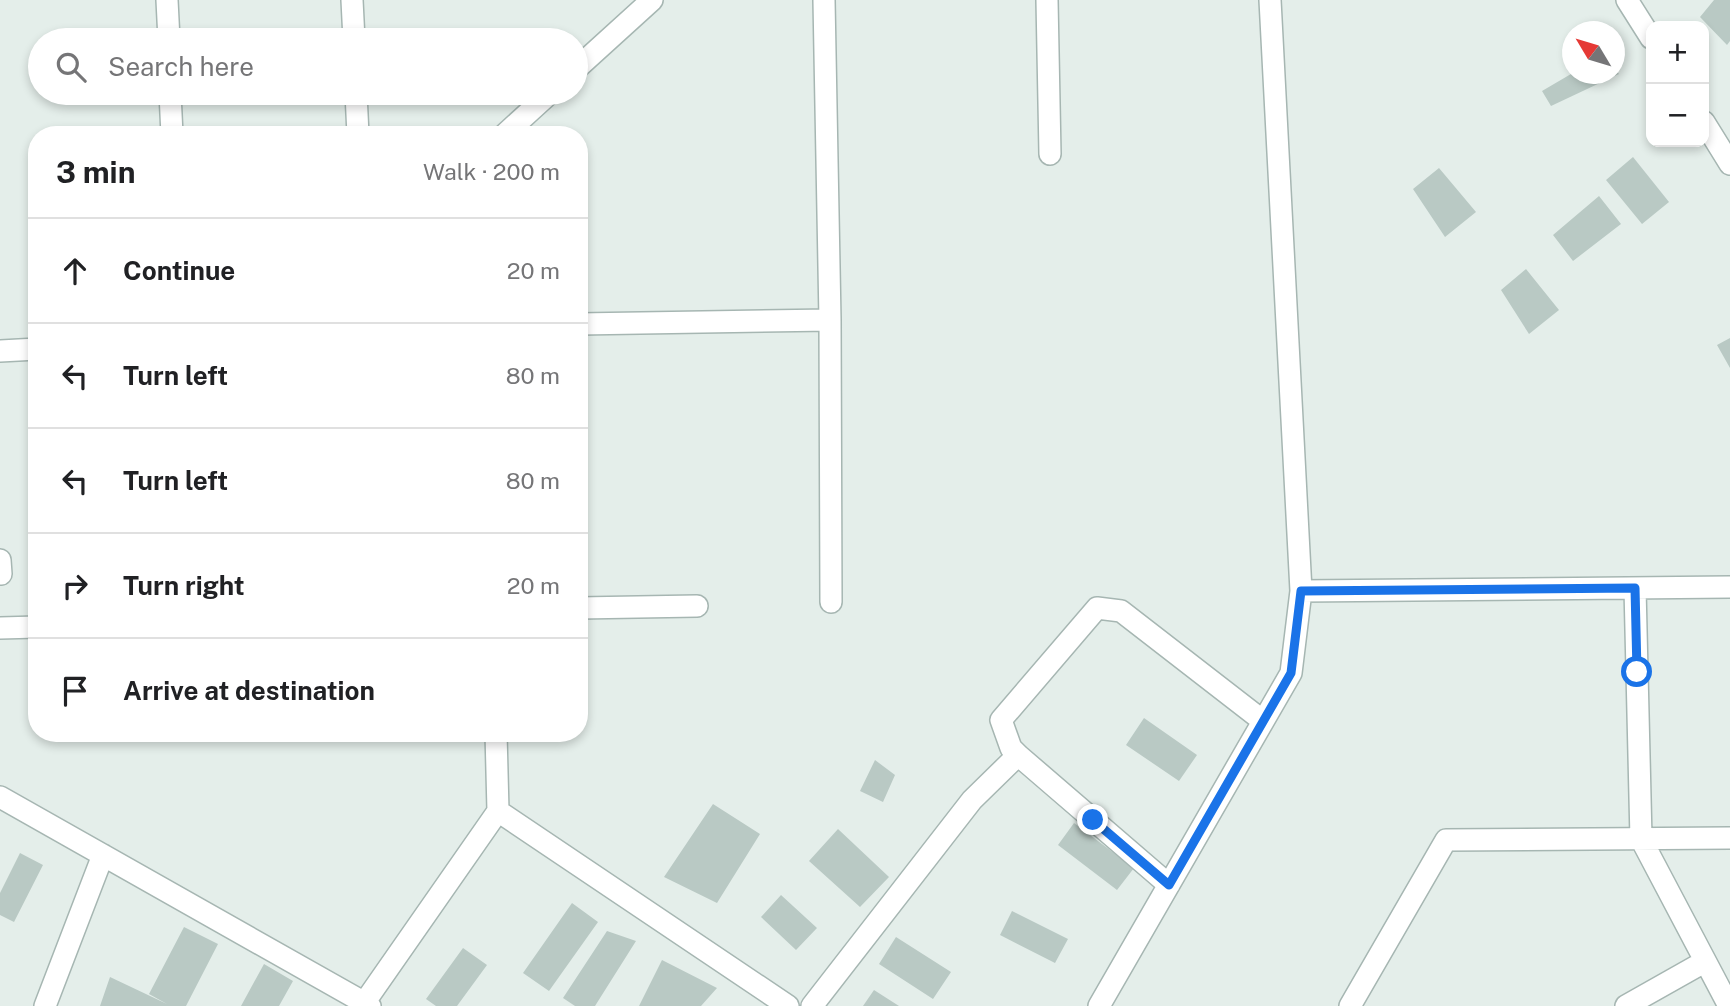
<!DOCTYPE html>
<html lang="en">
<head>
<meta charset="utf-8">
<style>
  :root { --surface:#fff; --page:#f2f2f2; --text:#202124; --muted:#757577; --line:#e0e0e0 }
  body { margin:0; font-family:"Public Sans",sans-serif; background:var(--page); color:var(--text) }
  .controls { position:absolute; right:21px; top:21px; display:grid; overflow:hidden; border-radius:14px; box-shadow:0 4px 10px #0003 }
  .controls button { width:63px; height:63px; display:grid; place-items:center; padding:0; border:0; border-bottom:2px solid var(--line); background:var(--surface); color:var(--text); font:35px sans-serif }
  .compass { position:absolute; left:1562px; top:21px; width:63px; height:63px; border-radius:50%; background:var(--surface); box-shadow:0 4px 10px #0003; rotate:308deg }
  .stop { position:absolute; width:21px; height:21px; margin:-16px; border:5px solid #1a73e8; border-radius:50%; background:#fff }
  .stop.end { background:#1a73e8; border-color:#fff; box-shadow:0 2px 7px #0008 }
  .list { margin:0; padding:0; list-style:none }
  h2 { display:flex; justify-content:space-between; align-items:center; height:91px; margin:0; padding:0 28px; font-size:30px }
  h2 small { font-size:23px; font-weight:400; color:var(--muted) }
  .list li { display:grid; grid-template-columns:46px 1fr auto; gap:21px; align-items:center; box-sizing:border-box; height:105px; padding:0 28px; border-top:2px solid var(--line) }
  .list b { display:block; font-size:26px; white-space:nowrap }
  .list em { font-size:23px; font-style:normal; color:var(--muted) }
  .icon { flex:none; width:38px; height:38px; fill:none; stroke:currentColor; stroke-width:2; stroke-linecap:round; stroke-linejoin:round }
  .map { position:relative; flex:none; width:1730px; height:1006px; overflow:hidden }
  .search { position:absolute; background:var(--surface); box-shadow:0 4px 10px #0003; left:28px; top:28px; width:560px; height:77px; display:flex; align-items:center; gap:18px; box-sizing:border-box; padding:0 24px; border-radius:38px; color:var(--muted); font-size:26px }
  .panel { position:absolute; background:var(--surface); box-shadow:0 4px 10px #0003; left:28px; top:126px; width:560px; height:616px; border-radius:28px }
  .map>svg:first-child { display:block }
  .building { fill:#b9c9c4 }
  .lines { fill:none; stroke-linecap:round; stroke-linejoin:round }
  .minor-casing { stroke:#a6b6b2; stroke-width:24 }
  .minor { stroke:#fff; stroke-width:21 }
  .route { stroke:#1a73e8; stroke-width:9 }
</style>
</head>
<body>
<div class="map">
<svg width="1730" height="1006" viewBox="0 0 1730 1006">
  <rect width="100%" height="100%" fill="#e4eeea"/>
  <path class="building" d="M1714 0H1730V41L1727 45 1700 17Z
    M1614 68 1619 74 1551 106 1542 91 1571 74H1614Z
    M1633 157 1669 202 1642 224 1606 180Z
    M1439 168 1476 212 1445 237 1413 189Z
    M1599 196 1621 224 1573 261 1553 235Z
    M1526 269 1559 310 1529 334 1501 290Z
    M1730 338V368L1717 345Z
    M1144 718 1197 755 1179 781 1126 745Z
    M875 760 895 775 883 802 860 791Z
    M713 804 760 834 717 903 664 877Z
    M1074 823 1134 868 1117 890 1058 845Z
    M838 829 889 877 860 907 809 861Z
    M20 853 43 865 14 922 0 915V893Z
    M781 895 817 928 796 950 761 917Z
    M572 903 598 922 549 991 523 973Z
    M1012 911 1068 939 1055 963 1000 935Z
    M184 927 218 944 186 1006H100L110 977 167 1004 149 994Z
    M607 931 636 941 595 1006H575L563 998Z
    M896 937 951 972 933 999 879 964Z
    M463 948 487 965 457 1006H436L426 999Z
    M662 960 717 988 701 1006H639Z
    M264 964 293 981 279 1006H241Z
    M874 990 899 1006H863Z"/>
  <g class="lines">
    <defs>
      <path id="minor" d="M167 0 169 40
        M352 0 354 40
        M824 0 830 320 831 602
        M1047 0 1050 154
        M1627 0 1651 38
        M576 69 652 0
        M170 93 172 135
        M356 93 358 135
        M1704 122 1730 164
        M504 135 550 93
        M579 324 830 320
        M0 351 37 349
        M0 560 1 574
        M1635 588 1641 839 1729 1006
        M1301 591 1730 587
        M579 608 697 606
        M0 628 37 627
        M0 797 370 1006
        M498 811 788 1006
        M1169 885 1018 755 1011 748 1001 720 1097 608 1121 611 1263 721
        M45 1006 103 855
        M362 1006 498 811 496 733
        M812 1006 972 800 1018 755
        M1099 1006 1291 673 1301 591 1270 0
        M1350 1006 1446 840 1730 838
        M1626 1006 1704 962"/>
    </defs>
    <use href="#minor" class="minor-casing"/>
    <use href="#minor" class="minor"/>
  </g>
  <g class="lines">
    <path class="route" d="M1093 820 1169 885 1291 673 1301 591 1635 588 1637 672"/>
  </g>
</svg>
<div class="controls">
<button>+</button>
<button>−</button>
</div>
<svg class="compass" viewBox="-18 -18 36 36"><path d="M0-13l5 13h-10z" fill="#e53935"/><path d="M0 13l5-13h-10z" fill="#757577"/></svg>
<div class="stop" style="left:1637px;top:672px"></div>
<div class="stop end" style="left:1093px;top:820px"></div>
<div class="search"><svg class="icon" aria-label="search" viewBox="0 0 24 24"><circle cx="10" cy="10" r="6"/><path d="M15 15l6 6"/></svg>Search here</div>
<section class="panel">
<h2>3 min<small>Walk · 200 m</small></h2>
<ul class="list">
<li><svg class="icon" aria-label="ahead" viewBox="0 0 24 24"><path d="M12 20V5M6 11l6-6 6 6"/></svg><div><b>Continue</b></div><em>20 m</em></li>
<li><svg class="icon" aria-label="left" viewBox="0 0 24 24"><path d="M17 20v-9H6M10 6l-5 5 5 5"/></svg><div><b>Turn left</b></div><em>80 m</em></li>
<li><svg class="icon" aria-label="left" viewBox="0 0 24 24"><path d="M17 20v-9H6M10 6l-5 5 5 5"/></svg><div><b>Turn left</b></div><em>80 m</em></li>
<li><svg class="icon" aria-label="right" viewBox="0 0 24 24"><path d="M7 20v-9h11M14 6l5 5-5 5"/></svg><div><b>Turn right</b></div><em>20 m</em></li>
<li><svg class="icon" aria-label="arrive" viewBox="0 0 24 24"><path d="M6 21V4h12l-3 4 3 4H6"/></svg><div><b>Arrive at destination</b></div></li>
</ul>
</section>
</div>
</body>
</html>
